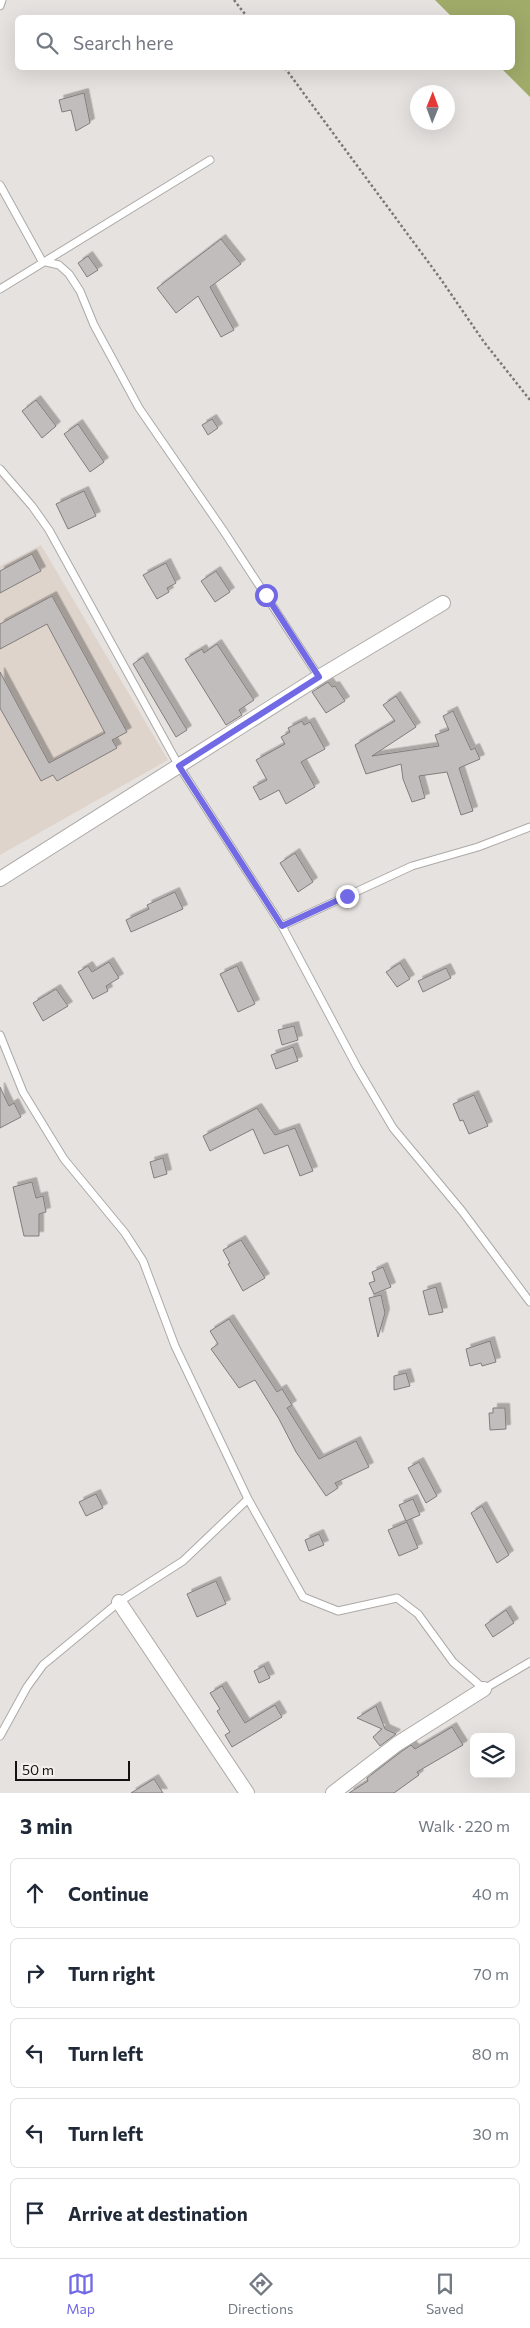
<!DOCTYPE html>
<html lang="en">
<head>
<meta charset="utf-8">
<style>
  :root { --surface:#fff; --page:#f6f6f7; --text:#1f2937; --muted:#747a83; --line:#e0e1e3; --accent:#716ae4 }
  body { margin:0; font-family:Commissioner,sans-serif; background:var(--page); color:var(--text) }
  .controls { position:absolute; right:15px; bottom:15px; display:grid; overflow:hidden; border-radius:8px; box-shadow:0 5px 20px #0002 }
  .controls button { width:45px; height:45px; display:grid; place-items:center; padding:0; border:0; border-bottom:1px solid var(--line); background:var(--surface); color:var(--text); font:25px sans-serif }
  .compass { position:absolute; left:410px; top:85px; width:45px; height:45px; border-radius:50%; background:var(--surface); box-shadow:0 5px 20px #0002; rotate:1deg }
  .scale { position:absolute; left:15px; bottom:12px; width:115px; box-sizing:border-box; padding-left:5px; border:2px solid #141211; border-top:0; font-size:14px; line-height:18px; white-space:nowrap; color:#141211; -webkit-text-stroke:4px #f3efec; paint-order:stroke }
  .stop { position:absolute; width:15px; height:15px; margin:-11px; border:4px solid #716ae4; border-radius:50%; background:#fff }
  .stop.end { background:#716ae4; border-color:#fff; box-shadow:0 1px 5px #0008 }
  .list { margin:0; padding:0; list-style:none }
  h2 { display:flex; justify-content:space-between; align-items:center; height:65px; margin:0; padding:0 20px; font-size:21px }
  h2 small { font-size:16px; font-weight:400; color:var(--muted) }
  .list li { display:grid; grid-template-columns:32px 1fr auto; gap:15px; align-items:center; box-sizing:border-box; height:70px; margin:0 10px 10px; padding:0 10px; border:1px solid var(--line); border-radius:8px }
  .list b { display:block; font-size:19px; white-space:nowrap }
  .list em { font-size:16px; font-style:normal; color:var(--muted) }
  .icon { flex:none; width:28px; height:28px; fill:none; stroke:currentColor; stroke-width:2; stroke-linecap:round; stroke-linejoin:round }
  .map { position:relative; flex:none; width:530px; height:1793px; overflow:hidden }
  .search { position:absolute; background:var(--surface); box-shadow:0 5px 20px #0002; left:15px; right:15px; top:15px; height:55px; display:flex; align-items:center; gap:12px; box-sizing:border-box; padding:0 18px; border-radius:8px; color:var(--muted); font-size:19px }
  .sheet { height:465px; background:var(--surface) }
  nav { display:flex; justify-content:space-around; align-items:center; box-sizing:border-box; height:70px; border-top:1px solid var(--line); background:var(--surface); font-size:14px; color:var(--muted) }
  nav a { display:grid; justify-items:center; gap:2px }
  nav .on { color:var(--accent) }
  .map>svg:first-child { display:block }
  .built { fill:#ded4cc }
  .water { fill:#a0aa69 }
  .building { fill:#c1bdbc; stroke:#827d7c; filter:url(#shadow) }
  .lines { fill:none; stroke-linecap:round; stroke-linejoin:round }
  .service-casing { stroke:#ada9a7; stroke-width:9 }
  .minor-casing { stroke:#ada9a7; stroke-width:16 }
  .path { stroke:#7a7775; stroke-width:2.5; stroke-dasharray:2.5 2.5; stroke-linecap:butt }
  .service { stroke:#fff; stroke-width:7 }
  .minor { stroke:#fff; stroke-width:14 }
  .route { stroke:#716ae4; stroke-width:6 }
</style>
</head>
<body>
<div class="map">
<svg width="530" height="1793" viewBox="0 0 530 1793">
  <defs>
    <filter id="shadow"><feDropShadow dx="4.5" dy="-4.5" stdDeviation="0" flood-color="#0004"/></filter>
  </defs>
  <rect width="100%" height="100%" fill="#e6e2df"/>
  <path class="built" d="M41 545 168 760 0 855V566Z"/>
  <path class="water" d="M435 0H530V97L501 68H512V18L452 17Z"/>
  <path class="building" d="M84 93 90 123 76 131 71 110 62 112 59 100Z
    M221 239 241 264 210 287 234 330 221 337 198 296 176 313 157 288Z
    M88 256 98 270 87 277 78 263Z
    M36 400 56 426 42 438 22 411Z
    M212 419 218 428 208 435 202 425Z
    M78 424 104 462 90 472 64 434Z
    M84 491 96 516 68 529 56 504Z
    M32 554 41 571 0 593V571Z
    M166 563 176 583 167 588 169 592 157 599 143 575Z
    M216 571 230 592 215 602 201 581Z
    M52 596 127 732 112 740 117 748 57 781 53 775 41 781 0 708V672L49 763 105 733 47 624 0 649V624Z
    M217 644 254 700 239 710 242 715 226 725 185 659 202 649 204 653Z
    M143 657 187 730 176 737 133 664Z
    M328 682 332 687 335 686 345 701 326 713 312 692Z
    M396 696 416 727 372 756 439 746 435 735 449 730 443 716 453 711 471 750 475 748 480 759 459 768 473 811 461 815 447 772 419 776 425 798 412 802 403 779 401 764 366 774 355 745 395 721 383 705Z
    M302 721 304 725 310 722 325 749 301 762 315 787 286 804 279 790 260 800 253 787 267 780 256 760 285 744 281 737 290 732 288 728Z
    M295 853 313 882 298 892 280 863Z
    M175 892 183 909 131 932 126 920 149 909 147 905Z
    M109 962 119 978 106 986 108 991 93 999 78 972 88 966 92 972Z
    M400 963 410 979 397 987 386 972Z
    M237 966 255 1004 238 1012 220 974Z
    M446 968 451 978 423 992 418 981Z
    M56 989 68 1006 43 1021 33 1003Z
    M294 1026 298 1040 282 1045 278 1030Z
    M293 1047 298 1061 276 1069 271 1055Z
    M0 1087 9 1106 14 1103 21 1117 0 1128Z
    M474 1095 488 1126 469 1134 463 1120 460 1121 453 1104Z
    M257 1108 275 1135 295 1128 313 1171 300 1176 288 1145 264 1154 253 1129 210 1151 203 1136Z
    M163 1158 167 1174 154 1178 150 1162Z
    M32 1182 36 1198 43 1196 46 1212 39 1214V1236H24L13 1187Z
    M241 1240 265 1278 243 1291 228 1264 230 1263 223 1250Z
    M383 1267 391 1287 374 1294 369 1283 375 1281 372 1272Z
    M436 1287 443 1312 429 1315 423 1291Z
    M381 1295 385 1313 378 1337 369 1298Z
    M229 1319 277 1392 282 1389 292 1405 287 1408 319 1459 356 1441 369 1467 335 1483 338 1488 326 1496 296 1452 279 1419 255 1380 239 1388 211 1349 218 1344 210 1331Z
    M490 1341 496 1362 482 1366 481 1363 470 1366 466 1349Z
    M406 1373 410 1386 394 1390V1376Z
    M493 1408H505L506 1429 490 1430 489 1413H493Z
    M419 1462 437 1496 426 1503 408 1468Z
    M96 1494 103 1508 86 1516 79 1502Z
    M413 1499 420 1515 406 1521 399 1505Z
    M482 1506 509 1555 497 1563 471 1513Z
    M407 1522 418 1548 399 1556 388 1530Z
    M319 1534 324 1545 309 1551 305 1540Z
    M216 1581 226 1604 197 1617 187 1594Z
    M506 1610 514 1623 493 1637 485 1625Z
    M264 1666 270 1678 259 1683 254 1671Z
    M222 1686 245 1723 275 1705 282 1717 232 1747 225 1735 230 1732 217 1711 220 1709 210 1693Z
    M376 1706 385 1729 396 1734 380 1746 373 1737 382 1729 357 1718Z
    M452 1727 463 1745 417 1772 419 1775 394 1793H349L368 1781 367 1778 402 1751 411 1745 415 1749Z
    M154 1779 163 1793H131Z"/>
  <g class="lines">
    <defs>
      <path id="service" d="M0 6 2 0
        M0 185 42 261 59 265 69 274 80 291 94 325 139 408 223 530 319 677
        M0 289 210 160
        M0 469 32 506 49 530 179 766 282 926 357 1067 393 1128 462 1211 530 1302
        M282 926 412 866 478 847 530 827
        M0 1035 23 1092 64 1159 125 1233 143 1261 175 1346 248 1499 303 1597 338 1611 397 1598 418 1614 453 1662 484 1689 530 1662
        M0 1736 27 1687 43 1665 119 1602 183 1561 248 1499"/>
      <path id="minor" d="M0 879 319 677 443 603
        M119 1602 247 1793
        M333 1793 397 1744 484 1689"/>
    </defs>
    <use href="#service" class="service-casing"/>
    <use href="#minor" class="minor-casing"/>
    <path class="path" d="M234 0 248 18
      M285 68 440 278 484 342 530 400"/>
    <use href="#service" class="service"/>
    <use href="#minor" class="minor"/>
  </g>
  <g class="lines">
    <path class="route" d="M266 595 319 677 179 766 282 926 347 896"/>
  </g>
</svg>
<div class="controls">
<button><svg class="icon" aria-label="layers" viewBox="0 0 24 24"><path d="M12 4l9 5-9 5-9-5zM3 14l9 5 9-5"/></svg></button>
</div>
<svg class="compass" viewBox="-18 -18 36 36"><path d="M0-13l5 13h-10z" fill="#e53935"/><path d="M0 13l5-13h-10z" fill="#747a83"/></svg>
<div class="scale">50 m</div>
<div class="stop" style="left:266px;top:595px"></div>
<div class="stop end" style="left:347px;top:896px"></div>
<div class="search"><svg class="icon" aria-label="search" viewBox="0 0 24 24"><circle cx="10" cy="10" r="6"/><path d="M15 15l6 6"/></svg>Search here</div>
</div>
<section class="sheet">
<h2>3 min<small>Walk · 220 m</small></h2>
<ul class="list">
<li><svg class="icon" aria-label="ahead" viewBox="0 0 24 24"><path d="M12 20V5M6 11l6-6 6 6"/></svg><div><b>Continue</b></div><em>40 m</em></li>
<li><svg class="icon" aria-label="right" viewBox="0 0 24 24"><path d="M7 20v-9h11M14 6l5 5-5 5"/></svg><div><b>Turn right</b></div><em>70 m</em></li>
<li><svg class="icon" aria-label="left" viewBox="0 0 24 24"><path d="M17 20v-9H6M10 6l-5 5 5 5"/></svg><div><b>Turn left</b></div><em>80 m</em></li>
<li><svg class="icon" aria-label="left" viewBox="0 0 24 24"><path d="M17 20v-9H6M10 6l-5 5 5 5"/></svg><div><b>Turn left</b></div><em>30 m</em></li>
<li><svg class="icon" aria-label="arrive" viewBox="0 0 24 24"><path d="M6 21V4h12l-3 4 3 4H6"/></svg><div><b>Arrive at destination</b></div></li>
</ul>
</section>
<nav>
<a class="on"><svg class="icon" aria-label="map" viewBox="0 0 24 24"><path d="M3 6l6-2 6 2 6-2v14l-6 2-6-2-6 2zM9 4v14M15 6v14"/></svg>Map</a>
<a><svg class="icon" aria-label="directions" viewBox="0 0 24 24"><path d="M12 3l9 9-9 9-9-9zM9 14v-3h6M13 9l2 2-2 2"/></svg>Directions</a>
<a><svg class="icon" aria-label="saved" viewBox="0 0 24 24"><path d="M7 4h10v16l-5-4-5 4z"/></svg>Saved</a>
</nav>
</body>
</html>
